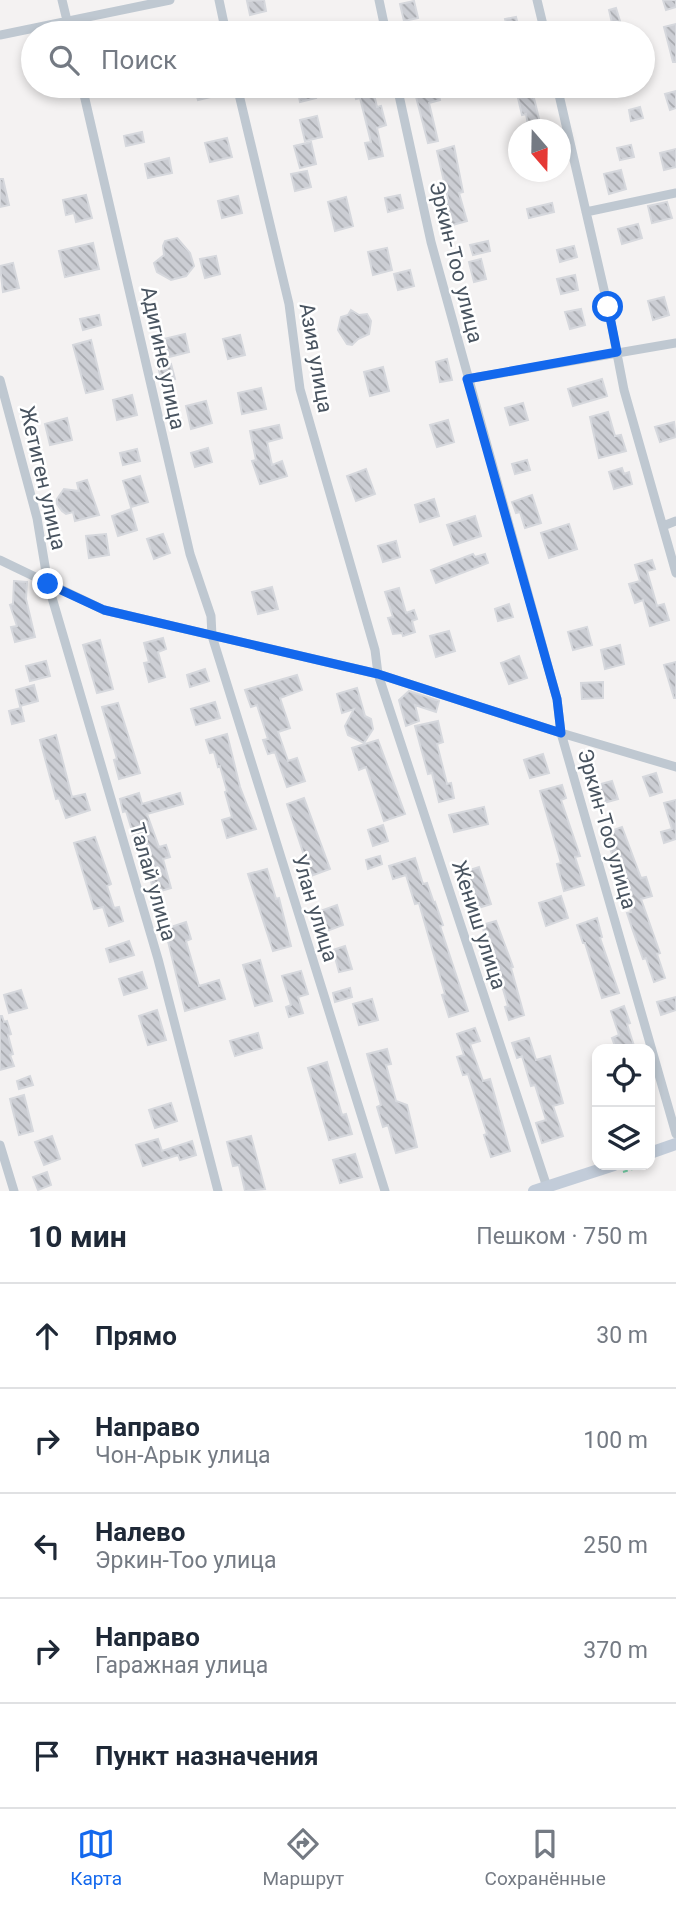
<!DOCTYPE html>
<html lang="ru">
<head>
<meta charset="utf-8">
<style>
  :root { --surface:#fff; --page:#f2f2f3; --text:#1f2937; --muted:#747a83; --line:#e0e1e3; --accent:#1368ed }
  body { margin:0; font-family:Roboto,sans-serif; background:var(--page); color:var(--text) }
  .controls { position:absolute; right:21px; bottom:21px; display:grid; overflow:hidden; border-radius:14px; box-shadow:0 4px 10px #0003 }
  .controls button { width:63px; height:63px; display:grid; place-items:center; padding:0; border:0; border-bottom:2px solid var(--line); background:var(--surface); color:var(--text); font:35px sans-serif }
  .compass { position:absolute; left:508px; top:119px; width:63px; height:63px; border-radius:50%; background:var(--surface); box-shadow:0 4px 10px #0003; rotate:160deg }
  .stop { position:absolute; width:21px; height:21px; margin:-16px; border:5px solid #1368ed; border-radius:50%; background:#fff }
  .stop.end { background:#1368ed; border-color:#fff; box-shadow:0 2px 7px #0008 }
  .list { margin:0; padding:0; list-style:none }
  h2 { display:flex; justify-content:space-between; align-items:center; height:91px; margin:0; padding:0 28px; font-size:30px }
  h2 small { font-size:23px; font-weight:400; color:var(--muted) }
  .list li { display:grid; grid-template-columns:46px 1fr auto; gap:21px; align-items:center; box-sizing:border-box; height:105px; padding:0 28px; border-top:2px solid var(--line) }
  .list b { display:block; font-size:26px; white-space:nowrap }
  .list p { margin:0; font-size:23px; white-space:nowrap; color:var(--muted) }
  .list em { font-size:23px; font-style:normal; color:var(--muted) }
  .icon { flex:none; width:38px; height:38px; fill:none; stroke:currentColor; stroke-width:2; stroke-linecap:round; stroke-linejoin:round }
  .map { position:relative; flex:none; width:676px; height:1191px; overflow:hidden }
  .search { position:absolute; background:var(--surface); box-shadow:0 4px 10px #0003; left:21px; right:21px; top:21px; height:77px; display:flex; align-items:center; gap:18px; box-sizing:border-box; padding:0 24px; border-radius:38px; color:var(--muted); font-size:26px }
  .sheet { height:616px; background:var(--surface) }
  nav { display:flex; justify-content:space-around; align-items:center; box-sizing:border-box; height:98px; border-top:2px solid var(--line); background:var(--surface); font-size:19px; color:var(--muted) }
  nav a { display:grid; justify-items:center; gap:4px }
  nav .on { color:var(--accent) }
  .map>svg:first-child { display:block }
  .building { fill:url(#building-back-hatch); stroke:#d6d8dd; stroke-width:2 }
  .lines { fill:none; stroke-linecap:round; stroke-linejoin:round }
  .path { stroke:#76d2a9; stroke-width:2; stroke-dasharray:5 3.5; stroke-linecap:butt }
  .street { stroke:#bfc8d1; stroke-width:9 }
  .secondary { stroke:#c2ccd9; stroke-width:12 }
  .route { stroke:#1368ed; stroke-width:9 }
  .labels { text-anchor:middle; stroke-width:5; stroke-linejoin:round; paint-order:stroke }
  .street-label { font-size:21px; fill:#495460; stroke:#fff }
</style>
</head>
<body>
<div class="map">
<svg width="676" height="1191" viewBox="0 0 676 1191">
  <defs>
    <pattern id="building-back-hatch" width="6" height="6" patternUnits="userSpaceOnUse" patternTransform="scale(1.75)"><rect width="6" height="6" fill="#ccced4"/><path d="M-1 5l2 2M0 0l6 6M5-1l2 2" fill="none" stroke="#a8aaaf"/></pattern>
  </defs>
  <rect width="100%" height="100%" fill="#f4f2f2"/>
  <path class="building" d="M264 0 266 11 250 15 247 1Z
    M663 0H676V7L666 10Z
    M414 1 418 18 404 21 400 4Z
    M616 8 620 21 612 23 609 10Z
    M516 17 519 29 508 32 505 19Z
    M676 24V62H673L664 27Z
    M194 86H217L219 95 198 100Z
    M297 86H313L316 98 300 102Z
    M353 86H372L377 107 381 106 386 125 377 128 383 156 369 159 365 143 371 142 360 98 356 99Z
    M427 86H437L440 100 429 103 438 141 428 143 414 89Z
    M676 91V108L670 110 665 94Z
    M533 94 541 127 529 130 526 114 522 115 518 98Z
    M640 107 643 118 631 121 629 110Z
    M317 116 322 137 305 141 300 120Z
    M142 132 144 142 126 146 124 136Z
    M227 138 232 157 210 162 205 143Z
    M311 142 316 164 300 168 294 146Z
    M631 145 634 157 620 160 617 148Z
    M454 146 463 192 459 193 467 221 449 226 443 200 448 199 437 151Z
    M676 149V167L664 170 660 153Z
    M169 158 172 173 148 178 145 164Z
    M621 170 626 189 609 194 604 174Z
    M307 171 311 187 295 191 291 174Z
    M0 179H3L9 205 0 207Z
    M86 195 92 218 76 222 74 213 66 215 63 200Z
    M400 195 403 208 388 212 385 198Z
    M238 196 242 213 222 218 218 201Z
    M346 197 353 226 335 231 328 202Z
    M667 202 672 218 652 223 648 206Z
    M552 203 554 212 529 218 527 209Z
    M638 224 642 238 622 244 618 229Z
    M177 238 190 253 194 266 186 276 171 280 157 272 154 263 164 255 163 246 165 241Z
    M488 241 490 251 473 255 470 245Z
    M93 243 99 269 65 277 59 251Z
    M574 246 577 257 560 262 557 250Z
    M387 248 392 270 373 275 368 252Z
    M216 256 220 274 205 278 200 259Z
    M481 259 486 279 474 282 469 262Z
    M13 263 19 288 3 292 0 266Z
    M410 270 414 286 398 290 394 274Z
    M575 275 578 290 561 294 557 279Z
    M664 297 669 315 653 320 648 301Z
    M581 309 585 325 570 329 565 312Z
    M351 310 359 315 367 314 371 321 369 334 358 339 352 345 347 344 338 330 341 317 348 315Z
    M99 315 101 325 83 330 80 319Z
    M185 334 189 352 169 357 164 339Z
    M240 335 245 355 228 359 223 339Z
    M91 340 103 389 86 393 73 345Z
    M447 359 452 380 440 382 436 362Z
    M171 364 175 379 162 382 158 367Z
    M383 367 389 391 370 396 364 372Z
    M602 379 607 396 573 406 568 389Z
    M261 388 266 409 242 414 238 393Z
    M132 395 137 415 117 420 113 400Z
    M206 401 212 423 191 429 186 406Z
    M523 403 528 420 510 425 505 408Z
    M608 412 615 436 621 435 626 451 599 458 590 417Z
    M67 418 72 440 50 445 45 424Z
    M448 420 454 442 437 447 430 425Z
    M674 422 676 437 660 442 655 427Z
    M279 425 282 438 267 442 272 465 282 461 287 476 260 484 252 461 256 460 250 431Z
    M208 448 212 462 195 467 191 453Z
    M137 449 140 461 123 465 120 453Z
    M527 460 530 470 515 474 512 464Z
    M622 468 624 474 629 472 632 484 614 489 609 472Z
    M366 469 375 494 356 501 347 476Z
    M140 476 148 502 131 507 123 481Z
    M87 480 99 515 75 521 73 512 66 514 62 511 57 504V499L64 489 79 491 77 483Z
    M532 495 541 523 525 528 520 512 516 513 512 502Z
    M434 499 439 516 420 522 415 505Z
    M131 509 137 530 118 536 112 516Z
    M475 516 481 536 454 545 447 525Z
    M569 524 577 549 549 558 541 533Z
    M106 534 109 555 89 558 86 536Z
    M163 534 170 553 154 559 147 539Z
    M396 541 400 557 383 562 378 546Z
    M473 554 475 557 485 554 488 563 436 583 431 570Z
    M652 560 655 569 647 571 657 606 664 604 669 620 650 626 643 600 635 603 629 584 640 581 635 565Z
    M14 581 27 582 26 599 35 637 15 642 11 627 17 626 10 605 13 604Z
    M272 587 278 609 258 614 252 592Z
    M399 588 406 613 414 610 417 619 412 621 415 632 403 636 402 633 393 634 388 618 393 617 385 592Z
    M509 604 513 617 498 621 495 609Z
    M587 627 592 645 573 650 568 632Z
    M449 631 455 651 436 657 430 636Z
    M163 638 166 649 158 652 165 677 149 682 144 663 149 662 144 643Z
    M100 640 113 689 97 693 83 645Z
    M620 645 624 664 605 669 601 650Z
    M519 656 527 678 509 684 501 663Z
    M46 661 50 676 30 681 26 666Z
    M676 662V698H674L664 665Z
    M205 669 209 681 190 687 187 675Z
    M297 675 302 690 280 698 290 728 278 732 288 761 297 758 305 781 287 787 275 752 268 754 263 740 268 739 257 705 251 707 245 690Z
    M603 682V698L582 699 581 683Z
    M34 685 38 701 20 706 16 690Z
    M357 688 365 716 371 719 373 729 364 743 348 735 345 726 354 709 342 713 337 694Z
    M409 691 439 701 436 712 415 705 419 721 406 726 399 700Z
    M215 702 220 718 196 725 191 709Z
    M118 703 140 773 119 779 114 760 117 759 102 707Z
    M21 708 24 721 12 724 9 711Z
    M438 721 443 742 437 744 447 784 451 783 454 798 439 802 432 773 428 774 415 726Z
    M227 734 240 787 256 829 227 838 222 820 232 817 225 792 227 791 220 766 218 767 214 752 210 753 206 740Z
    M56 735 72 797 85 794 90 810 66 818 59 798 56 799 40 740Z
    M378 740 405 814 384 821 366 767 359 770 352 748Z
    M543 754 549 773 530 778 524 760Z
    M656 773 662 792 650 796 643 777Z
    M612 781 618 799 600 804 594 786Z
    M562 785 566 798 561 800 580 856 575 857 584 885 564 891 557 864 561 863 540 791Z
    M139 793 142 804 180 793 183 804 147 814 159 847 166 845 170 857 163 859 171 888 154 893 139 835 134 837 126 811 123 812 120 799Z
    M304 798 330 869 311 876 287 804Z
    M676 800V839L664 843 661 832 672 829 664 803Z
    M484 807 488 824 454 832 449 815Z
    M383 825 388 841 373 846 368 830Z
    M622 827 641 878 646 877 652 896 641 899 660 953 657 954 665 978 654 982 646 958 643 959 633 931 627 913 631 912 605 833Z
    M95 837 111 884 107 886 114 908 119 907 123 921 109 926 103 907 94 909 74 843Z
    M380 856 382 864 368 869 366 860Z
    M415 858 423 884 427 883 434 903 435 902 443 925 440 926 468 1011 449 1017 442 995 445 994 419 903 415 904 406 875 393 879 389 866Z
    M479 867 491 904 472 910 461 873Z
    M267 869 276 899 279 898 291 946 273 951 248 874Z
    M561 896 568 918 546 926 539 903Z
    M337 905 343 925 327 931 320 911Z
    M597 918 602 937 600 938 619 993 602 998 585 943H583L577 925Z
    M496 921 513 967 511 968 524 1015 509 1020 505 1007 508 1006 498 972 495 973 482 925Z
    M186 922 191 939 186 941 199 986 219 980 225 999 185 1011 165 929Z
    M129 941 134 955 110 962 106 949Z
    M345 946 352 969 339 972 333 950Z
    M260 960 272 1001 255 1006 243 965Z
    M301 971 308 994 298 997 303 1013 289 1017 286 1007 291 1005 282 976Z
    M142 972 147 988 124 995 119 979Z
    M350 988 352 997 335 1002 333 993Z
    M21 990 27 1008 9 1013 4 995Z
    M676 997V1010L661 1015 657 1002Z
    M372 999 378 1020 359 1025 353 1004Z
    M624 1006 630 1023 627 1024 635 1049H616L612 1038 619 1035 611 1011Z
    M157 1010 166 1040 148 1045 139 1016Z
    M0 1016H2L4 1022 7 1021 11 1034 8 1035 13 1054 10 1055 14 1066 0 1070Z
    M475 1028 480 1041 470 1044 483 1081 490 1079 510 1151 491 1157 484 1135 487 1134 468 1074 463 1075 457 1057 464 1055 457 1034Z
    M258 1033 262 1048 235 1056 230 1041Z
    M529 1038 536 1060 550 1056 563 1103 553 1106 563 1136 542 1143 536 1123 546 1120 535 1085 531 1086 522 1056 517 1058 512 1043Z
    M387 1049 391 1064 386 1065 396 1101 407 1105 417 1147 396 1153 388 1125 383 1127 377 1107 381 1105 367 1054Z
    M327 1062 342 1115 346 1114 352 1134 329 1140 308 1068Z
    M30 1076 33 1085 19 1089 17 1081Z
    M24 1095 33 1131 19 1135 10 1099Z
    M171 1103 177 1121 155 1128 149 1110Z
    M52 1136 60 1159 44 1165 35 1142Z
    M251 1136 265 1189 245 1191 239 1165 233 1166 227 1142Z
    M158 1139 162 1151 192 1141 196 1155 180 1160 178 1155 143 1166 136 1145Z
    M355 1154 362 1177 340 1183 333 1160Z
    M47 1172 51 1185 38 1190 33 1177Z"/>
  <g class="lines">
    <path class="path" d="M623 1172 645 1165"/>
    <path class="street" d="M62 0 70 33
      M219 0 226 33
      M379 0 386 33
      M537 0 545 33
      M0 35 170 0
      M82 86 190 554 211 616 212 636 385 1191
      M237 86 289 304 300 389 375 650 378 674 547 1187
      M397 86 431 242 557 699 561 733 676 1134
      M557 86 608 307 624 390 676 573
      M586 212 676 193
      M467 379 676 343
      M0 380 37 518 48 584 158 959 218 1191
      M663 526 676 521
      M0 560 104 610 378 674 561 733 676 767
      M0 1145 14 1191"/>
    <path class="secondary" d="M650 1153 676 1144
      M534 1191 614 1165"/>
  </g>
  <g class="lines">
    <path class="route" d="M48 584 104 610 378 674 561 733 557 699 467 379 617 352 608 307"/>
  </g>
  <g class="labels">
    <g class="street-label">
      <text transform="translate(456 262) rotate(76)" y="7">Эркин-Тоо улица</text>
      <text transform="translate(163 358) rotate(78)" y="7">Адигине улица</text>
      <text transform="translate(316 358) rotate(80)" y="7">Азия улица</text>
      <text transform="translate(43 478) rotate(77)" y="7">Жетиген улица</text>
      <text transform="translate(607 829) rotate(74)" y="7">Эркин-Тоо улица</text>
      <text transform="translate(153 882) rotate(74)" y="7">Талай улица</text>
      <text transform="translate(315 908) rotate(73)" y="7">Улан улица</text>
      <text transform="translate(479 925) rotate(72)" y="7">Жениш улица</text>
    </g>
  </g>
</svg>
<div class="controls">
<button><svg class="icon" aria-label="locate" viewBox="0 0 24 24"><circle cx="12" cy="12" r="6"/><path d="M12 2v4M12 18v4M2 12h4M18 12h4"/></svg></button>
<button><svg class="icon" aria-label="layers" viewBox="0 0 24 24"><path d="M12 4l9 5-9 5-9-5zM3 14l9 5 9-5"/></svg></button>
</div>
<svg class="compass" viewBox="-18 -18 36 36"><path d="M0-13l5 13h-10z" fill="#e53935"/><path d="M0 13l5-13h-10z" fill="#747a83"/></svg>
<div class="stop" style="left:608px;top:307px"></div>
<div class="stop end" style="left:48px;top:584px"></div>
<div class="search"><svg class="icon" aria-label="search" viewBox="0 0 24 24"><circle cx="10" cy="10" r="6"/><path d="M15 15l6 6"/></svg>Поиск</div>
</div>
<section class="sheet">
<h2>10 мин<small>Пешком · 750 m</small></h2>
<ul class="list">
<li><svg class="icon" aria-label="ahead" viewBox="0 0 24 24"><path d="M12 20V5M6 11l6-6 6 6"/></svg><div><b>Прямо</b></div><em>30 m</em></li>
<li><svg class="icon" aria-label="right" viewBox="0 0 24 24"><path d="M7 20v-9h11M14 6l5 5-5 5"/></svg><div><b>Направо</b><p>Чон-Арык улица</p></div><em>100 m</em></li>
<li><svg class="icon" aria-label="left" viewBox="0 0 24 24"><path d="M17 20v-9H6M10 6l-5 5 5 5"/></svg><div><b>Налево</b><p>Эркин-Тоо улица</p></div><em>250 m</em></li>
<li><svg class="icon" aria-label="right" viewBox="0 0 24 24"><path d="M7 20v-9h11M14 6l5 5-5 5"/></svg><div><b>Направо</b><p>Гаражная улица</p></div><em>370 m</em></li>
<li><svg class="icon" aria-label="arrive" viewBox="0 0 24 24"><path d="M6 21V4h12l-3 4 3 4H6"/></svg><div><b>Пункт назначения</b></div></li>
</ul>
</section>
<nav>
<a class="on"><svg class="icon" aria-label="map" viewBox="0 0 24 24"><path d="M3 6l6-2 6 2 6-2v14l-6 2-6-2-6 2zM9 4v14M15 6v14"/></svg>Карта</a>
<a><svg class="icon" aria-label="directions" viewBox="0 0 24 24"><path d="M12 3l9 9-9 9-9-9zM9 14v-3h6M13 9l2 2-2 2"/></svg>Маршрут</a>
<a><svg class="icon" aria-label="saved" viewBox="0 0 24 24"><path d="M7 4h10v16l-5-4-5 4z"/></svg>Сохранённые</a>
</nav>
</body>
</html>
